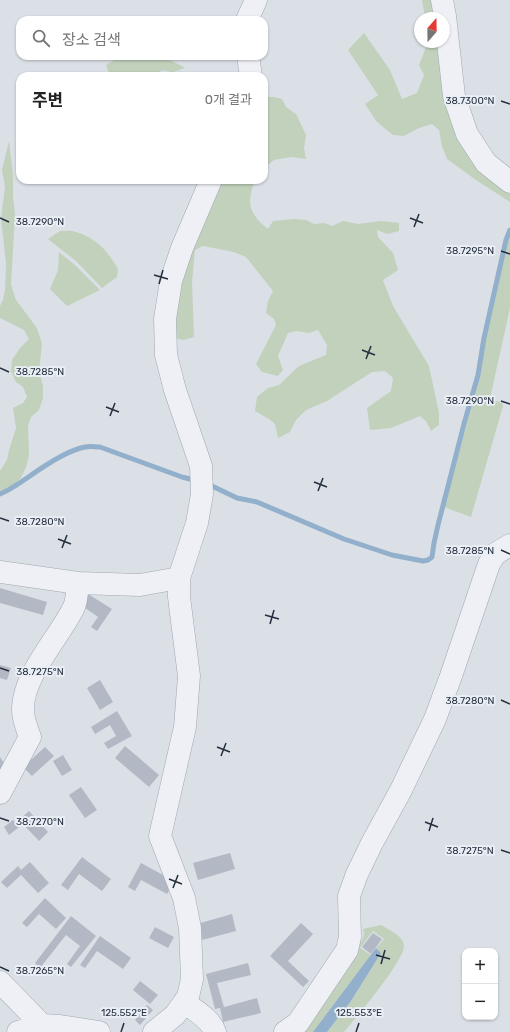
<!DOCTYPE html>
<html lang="ko">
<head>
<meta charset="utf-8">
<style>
  :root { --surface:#fff; --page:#f2f2f2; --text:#222; --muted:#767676; --line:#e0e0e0 }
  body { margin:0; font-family:Rubik,"Noto Sans KR",sans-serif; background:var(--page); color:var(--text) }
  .controls { position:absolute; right:12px; bottom:12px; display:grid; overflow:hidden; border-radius:8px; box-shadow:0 1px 3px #0004 }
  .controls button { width:36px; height:36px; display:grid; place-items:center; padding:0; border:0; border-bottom:1px solid var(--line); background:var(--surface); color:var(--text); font:20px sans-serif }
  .compass { position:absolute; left:414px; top:12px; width:36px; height:36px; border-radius:50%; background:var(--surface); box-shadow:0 1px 3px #0004; rotate:20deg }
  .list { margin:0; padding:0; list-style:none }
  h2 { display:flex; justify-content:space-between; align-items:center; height:52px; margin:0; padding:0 16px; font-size:17px }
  h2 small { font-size:13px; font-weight:400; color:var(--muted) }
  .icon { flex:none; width:22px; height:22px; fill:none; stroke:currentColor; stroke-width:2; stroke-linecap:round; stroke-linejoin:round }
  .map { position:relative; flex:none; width:510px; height:1032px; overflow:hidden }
  .search { position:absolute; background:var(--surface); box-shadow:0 1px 3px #0004; left:16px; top:16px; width:252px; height:44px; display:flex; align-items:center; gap:10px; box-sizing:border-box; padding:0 14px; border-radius:12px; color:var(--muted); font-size:15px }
  .panel { position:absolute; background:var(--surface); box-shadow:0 1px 3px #0004; left:16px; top:72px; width:252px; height:112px; border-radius:12px }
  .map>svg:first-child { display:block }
  .green { fill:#c1d1bb }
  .water { fill:#92afcb }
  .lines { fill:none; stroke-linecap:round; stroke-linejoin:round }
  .stream { stroke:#92afcb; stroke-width:5 }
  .building { fill:#b2b9c4 }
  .minor-casing { stroke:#a0a7b1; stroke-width:23 }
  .minor { stroke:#eef0f5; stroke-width:22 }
  .ticks { fill:none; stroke:#242e3e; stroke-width:1.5 }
  .ticks-label { font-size:10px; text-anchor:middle; fill:#242e3e; stroke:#eaeff5; stroke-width:4; stroke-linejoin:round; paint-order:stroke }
</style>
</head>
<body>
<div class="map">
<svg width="510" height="1032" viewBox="0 0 510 1032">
  <rect width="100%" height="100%" fill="#dbe0e7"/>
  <path class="green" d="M422 0H437L439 18H425Z
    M364 33 390 70 402 99 417 93 424 75 419 65 428 42H442L450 96 510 188V202L476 180 447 159 442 146 439 130 432 124 419 128 404 136 393 135 377 122 365 104 378 95 348 50Z
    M121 56C148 56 161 53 185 68L173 72 162 70 154 76H114L109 73 106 65Z
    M264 97H274L282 99 286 107 296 114 306 135 304 148 306 159 291 157 274 160 264 168Z
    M9 141 13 174V197L15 214 11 285 16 300 37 328 42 344 39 371 43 386V398L39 410 31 417 28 425 29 455 26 467 21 478 11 487 0 491V471L7 460 9 450 16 428 13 408 23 403 27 397 23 387 16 382 11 371 12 360 20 348 29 339 24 330 0 318V306L3 300 5 290 6 264 1 218 5 187 2 170Z
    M215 180H255C246 203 249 214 268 229L273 221 294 219 306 220 314 224 324 223 332 226 343 221 358 224 381 221 399 223V231L387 234 377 230 378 237 393 253 398 270 383 280 393 306 429 366 439 413V425L431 431 426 421 420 416 391 428 370 430 367 408 391 391 393 378 385 371 372 372 327 401 306 410 296 420 290 432 278 438 275 424 269 419 255 411 257 397 268 388 279 385 299 366 326 355 327 345 318 330 309 333 296 331 288 333 278 356 283 370 278 376 262 372 256 364 276 325 274 319 266 313 268 301 273 291 246 257 234 252 203 246 195 250 192 282 194 337 184 340 168 337 169 317Z
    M60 231C65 231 71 230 76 232 96 238 108 251 118 269L117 277 102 288 77 262 48 239Z
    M510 234V308L491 394V399L502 403 503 406 471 517 444 507 480 376 486 338 507 240Z
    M59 252 75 265 100 290 67 306 50 289 58 270Z
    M381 925C389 930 402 935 404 945 406 959 355 1019 344 1032H327L351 1001 381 953 376 948 384 939 373 931 360 948 371 955 313 1032H293L360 943C363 939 365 934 363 929Z"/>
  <path class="water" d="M376 948 381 953 351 1001 327 1032H313Z"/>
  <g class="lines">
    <path class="stream" d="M212 486 237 498 257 502 344 539 392 555 423 561 428 560 432 557 434 543 438 525 464 424 478 375 484 338 506 240 510 230
      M0 494C10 490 18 484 27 478 41 468 68 450 85 447 90 446 95 447 100 447L182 477 194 480"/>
  </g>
  <path class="building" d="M0 588 47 602 43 615 0 603Z
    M88 594 112 609 97 631 91 627 98 617 81 605Z
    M0 665 11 668 7 680 0 678Z
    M100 680 113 702 100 710 87 688Z
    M117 711 132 736 108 749 104 743 116 736 110 725 95 734 91 727Z
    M125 746 159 775 149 787 115 758Z
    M45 747 54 756 32 776 23 767Z
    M63 755 72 770 62 776 53 761Z
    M0 757 6 766 0 770Z
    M81 787 97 810 85 818 69 795Z
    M29 811 48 832 39 841 19 820Z
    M13 820 19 827 9 835 4 827Z
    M230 853 235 869 198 880 193 863Z
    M82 857 111 879 102 891 79 874 68 890 61 885Z
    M30 862 49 883 38 893 21 875 7 888 1 882 18 866 21 870Z
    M141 863 174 881 167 894 141 880 135 891 128 887Z
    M45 898 66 918 56 929 39 914 27 927 22 923Z
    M232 914 236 931 202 940 197 924Z
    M71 916 96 936 71 967 67 964 80 946 66 935 40 968 35 963Z
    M301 923 313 934 288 961 309 981 303 987 270 956Z
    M155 927 174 937 168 948 149 938Z
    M373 933 382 939 371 954 362 947Z
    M100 936 131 958 123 969 97 951 85 968 80 965Z
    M248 963 251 975 217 983 224 1007 257 998 261 1013 223 1022 220 1008 215 1009 206 974Z
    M140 981 158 995 150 1004 133 990Z
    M147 1005 153 1010 140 1025 135 1020Z"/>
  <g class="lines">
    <defs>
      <path id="minor" d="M442 0 445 16 454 96 467 134 486 163 510 182
        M247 20 256 0
        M248 56 251 76
        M0 572 78 583 140 585 179 578
        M0 793 30 737C27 729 23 719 23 710 22 676 59 638 74 607 77 600 77 590 78 583
        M0 982 42 1025
        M184 1002C194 1010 211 1019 215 1032
        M18 1032 42 1025 60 1026 99 1032
        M154 1032 175 1015 188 997 192 979 190 928 184 898 160 836 185 727 189 676 179 597V578L197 523 202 494 201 466 175 390 166 355 165 319 171 281 182 248 211 180
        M285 1032 298 1023 347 950 350 937 349 896 357 874 372 843 401 790 435 719 451 676 489 564 495 554 510 545"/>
    </defs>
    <use href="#minor" class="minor-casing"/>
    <use href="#minor" class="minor"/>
  </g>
  <path class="ticks" d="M501 101 510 104M0 218 9 222M410 218 423 223M414 227 419 214M501 251 510 254M154 275 168 279M159 284 163 270M362 350 375 355M366 359 371 346M0 368 9 372M501 401 510 404M106 407 119 412M110 416 115 403M314 482 327 487M318 491 323 478M0 518 9 521M58 539 71 544M62 548 67 535M501 550 510 554M265 615 279 619M270 624 274 610M0 668 9 671M501 700 510 704M217 747 230 752M221 756 226 743M0 818 9 821M425 822 438 827M429 831 433 818M501 850 510 853M169 879 182 884M173 888 178 875M376 955 390 959M381 964 385 950M0 967 9 971M121 1032 124 1023M356 1032 359 1023"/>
  <g class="ticks-label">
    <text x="470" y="104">38.7300°N</text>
    <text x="40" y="225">38.7290°N</text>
    <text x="470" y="254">38.7295°N</text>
    <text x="40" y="375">38.7285°N</text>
    <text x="470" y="404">38.7290°N</text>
    <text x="40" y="525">38.7280°N</text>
    <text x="470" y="554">38.7285°N</text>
    <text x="40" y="675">38.7275°N</text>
    <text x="470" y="704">38.7280°N</text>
    <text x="40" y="825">38.7270°N</text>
    <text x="470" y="854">38.7275°N</text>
    <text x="40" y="974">38.7265°N</text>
    <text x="124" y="1016">125.552°E</text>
    <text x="359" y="1016">125.553°E</text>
  </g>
</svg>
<div class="controls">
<button>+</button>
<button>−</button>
</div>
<svg class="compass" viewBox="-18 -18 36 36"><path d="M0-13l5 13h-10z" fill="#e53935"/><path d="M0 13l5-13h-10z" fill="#767676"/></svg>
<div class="search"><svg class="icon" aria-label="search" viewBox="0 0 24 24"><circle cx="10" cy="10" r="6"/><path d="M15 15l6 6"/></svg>장소 검색</div>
<section class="panel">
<h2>주변<small>0개 결과</small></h2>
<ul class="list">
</ul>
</section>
</div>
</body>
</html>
